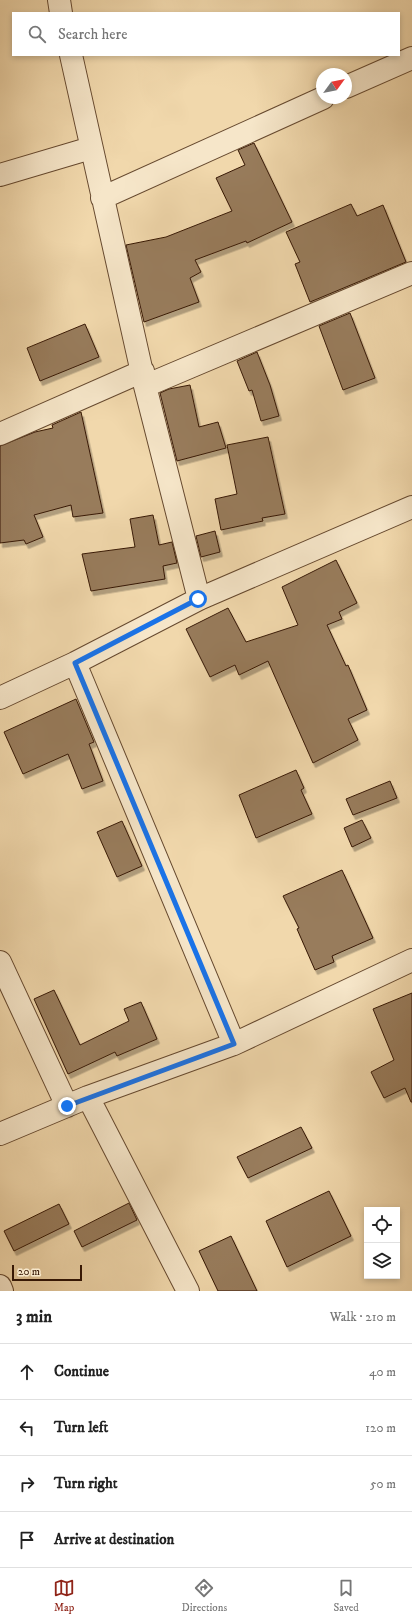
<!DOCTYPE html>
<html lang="en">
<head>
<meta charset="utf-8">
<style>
  :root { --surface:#fff; --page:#f2f2f2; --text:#222; --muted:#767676; --line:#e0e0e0; --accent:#8f2418 }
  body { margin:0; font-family:"IM FELL DW Pica",serif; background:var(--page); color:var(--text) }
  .controls { position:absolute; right:12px; bottom:12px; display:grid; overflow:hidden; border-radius:0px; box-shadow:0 2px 6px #0003 }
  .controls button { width:36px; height:36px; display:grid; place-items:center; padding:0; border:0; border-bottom:1px solid var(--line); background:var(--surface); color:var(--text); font:20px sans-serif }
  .compass { position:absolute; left:316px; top:68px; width:36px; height:36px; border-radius:50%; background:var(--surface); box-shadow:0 2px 6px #0003; rotate:57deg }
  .scale { position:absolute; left:12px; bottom:10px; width:70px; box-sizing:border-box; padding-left:4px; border:2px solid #381905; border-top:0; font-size:11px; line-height:14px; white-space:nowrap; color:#381905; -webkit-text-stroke:3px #f6e6c9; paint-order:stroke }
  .stop { position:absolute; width:12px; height:12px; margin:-9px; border:3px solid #1a73e8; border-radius:50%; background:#fff }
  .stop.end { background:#1a73e8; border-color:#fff; box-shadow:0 1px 4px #0008 }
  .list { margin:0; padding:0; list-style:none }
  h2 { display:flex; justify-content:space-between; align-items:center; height:52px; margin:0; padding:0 16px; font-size:17px }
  h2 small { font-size:13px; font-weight:400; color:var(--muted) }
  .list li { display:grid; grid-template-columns:26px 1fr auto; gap:12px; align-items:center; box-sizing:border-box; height:56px; padding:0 16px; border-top:1px solid var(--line) }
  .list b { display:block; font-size:15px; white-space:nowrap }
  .list em { font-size:13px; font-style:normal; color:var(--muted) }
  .icon { flex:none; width:22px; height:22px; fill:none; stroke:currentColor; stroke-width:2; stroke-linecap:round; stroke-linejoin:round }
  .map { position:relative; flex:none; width:412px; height:1291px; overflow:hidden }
  .search { position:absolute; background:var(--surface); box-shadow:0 2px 6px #0003; left:12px; right:12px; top:12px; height:44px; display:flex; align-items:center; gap:10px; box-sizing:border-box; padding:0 14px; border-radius:0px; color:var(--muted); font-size:15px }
  .sheet { height:276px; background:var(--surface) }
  nav { display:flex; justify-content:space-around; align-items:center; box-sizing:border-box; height:56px; border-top:1px solid var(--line); background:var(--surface); font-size:11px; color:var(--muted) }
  nav a { display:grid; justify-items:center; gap:2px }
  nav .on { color:var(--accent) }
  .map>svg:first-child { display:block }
  .building { fill:#987c5c; stroke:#381905; filter:url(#shadow) }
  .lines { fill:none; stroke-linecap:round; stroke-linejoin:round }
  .minor-casing { stroke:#66492f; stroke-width:24 }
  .minor { stroke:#f6e6c9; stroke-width:22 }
  .route { stroke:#1a73e8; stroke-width:5 }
</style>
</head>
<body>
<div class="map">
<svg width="412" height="1291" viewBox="0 0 412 1291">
  <defs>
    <filter id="shadow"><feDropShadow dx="2.5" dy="4.5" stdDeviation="0" flood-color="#0004"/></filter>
  </defs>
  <rect width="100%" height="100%" fill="#f1d8ac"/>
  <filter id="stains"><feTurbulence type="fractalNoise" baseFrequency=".005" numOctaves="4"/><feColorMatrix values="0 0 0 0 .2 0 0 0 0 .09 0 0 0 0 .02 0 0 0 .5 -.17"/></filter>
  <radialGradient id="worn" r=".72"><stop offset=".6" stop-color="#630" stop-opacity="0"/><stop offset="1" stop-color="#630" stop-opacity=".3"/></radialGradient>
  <path class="building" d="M254 143 292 222 247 243 246 241 195 260 201 272 190 278 199 302 144 322 126 245 166 237 232 211 216 178 245 165 238 150Z
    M351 204 357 216 383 205 406 262 310 302 295 264 300 262 286 232Z
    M350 313 375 378 343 390 319 326Z
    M85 324 99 357 40 381 27 348Z
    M257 352 270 385 279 416 261 421 252 390 249 391 237 361Z
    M190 385 199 427 218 422 226 448 177 461 160 393 169 389Z
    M81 412 103 513 73 517 71 505 34 515 43 537 26 544 24 540 0 543V446L35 432 53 428 52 425Z
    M268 437 285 514 262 518 263 521 221 530 215 499 237 494 227 445Z
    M153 515 159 545 172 542 177 563 163 566 165 579 91 591 82 554 135 547 130 519Z
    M215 531 220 552 201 557 196 536Z
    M336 560 357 603 339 612 342 619 327 625 346 666 348 665 367 710 348 719 358 740 313 763 268 661 239 675 235 665 210 677 186 629 228 608 246 642 298 625 282 587Z
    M76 699 94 742 89 744 103 781 82 789 68 754 23 774 4 732Z
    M296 770 304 788 301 790 312 814 256 838 239 795Z
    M390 781 397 798 353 815 346 799Z
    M362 820 371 838 352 847 344 828Z
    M122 821 142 866 117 877 97 832Z
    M342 870 373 938 332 956 334 962 315 970 297 929 299 928 283 896Z
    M54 990 80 1045 129 1021 124 1009 141 1002 157 1039 117 1056 115 1052 68 1074 34 999Z
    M412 993V1102H411L405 1088 384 1098 371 1072 394 1060 373 1009Z
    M301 1127 312 1148 248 1178 237 1157Z
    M329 1191 351 1236 287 1267 266 1221Z
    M129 1203 137 1220 82 1247 74 1231Z
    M59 1204 69 1224 14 1251 4 1231Z
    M231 1236 257 1291H218L199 1251Z"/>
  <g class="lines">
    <defs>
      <path id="minor" d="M59 0 61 13
        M71 55 145 386 199 599
        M346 87 412 58
        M0 175 91 148
        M102 198 323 98
        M145 386 412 273
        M0 434 143 371
        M75 663 234 1044
        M0 698 75 663 199 599 412 507
        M0 962 67 1106
        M88 1097 188 1291
        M0 1134 88 1097 234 1044 412 960
        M0 1286 2 1291"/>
    </defs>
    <use href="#minor" class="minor-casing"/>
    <use href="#minor" class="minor"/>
  </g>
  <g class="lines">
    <path class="route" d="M67 1106 234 1044 75 663 198 599"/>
  </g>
  <rect width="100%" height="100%" filter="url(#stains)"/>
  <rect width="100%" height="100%" fill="url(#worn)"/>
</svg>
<div class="controls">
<button><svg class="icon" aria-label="locate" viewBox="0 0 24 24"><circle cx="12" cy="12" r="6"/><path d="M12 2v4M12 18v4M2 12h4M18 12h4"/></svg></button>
<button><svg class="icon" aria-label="layers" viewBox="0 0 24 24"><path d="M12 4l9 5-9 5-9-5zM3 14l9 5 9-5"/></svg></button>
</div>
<svg class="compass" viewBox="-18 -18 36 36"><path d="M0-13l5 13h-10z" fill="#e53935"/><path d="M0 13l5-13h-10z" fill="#767676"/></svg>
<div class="scale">20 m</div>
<div class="stop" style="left:198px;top:599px"></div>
<div class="stop end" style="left:67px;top:1106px"></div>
<div class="search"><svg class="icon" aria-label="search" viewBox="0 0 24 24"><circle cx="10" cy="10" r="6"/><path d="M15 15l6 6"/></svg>Search here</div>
</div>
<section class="sheet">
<h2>3 min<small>Walk · 210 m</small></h2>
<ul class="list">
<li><svg class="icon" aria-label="ahead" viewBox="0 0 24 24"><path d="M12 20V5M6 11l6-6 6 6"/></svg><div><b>Continue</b></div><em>40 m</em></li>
<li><svg class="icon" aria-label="left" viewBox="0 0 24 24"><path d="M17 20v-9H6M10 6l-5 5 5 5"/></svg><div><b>Turn left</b></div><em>120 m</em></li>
<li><svg class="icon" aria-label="right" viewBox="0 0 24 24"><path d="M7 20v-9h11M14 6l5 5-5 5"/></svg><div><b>Turn right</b></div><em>50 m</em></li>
<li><svg class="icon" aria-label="arrive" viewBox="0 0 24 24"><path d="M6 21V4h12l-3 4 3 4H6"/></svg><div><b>Arrive at destination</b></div></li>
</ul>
</section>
<nav>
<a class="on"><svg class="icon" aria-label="map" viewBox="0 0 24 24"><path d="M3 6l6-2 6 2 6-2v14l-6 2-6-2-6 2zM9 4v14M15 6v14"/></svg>Map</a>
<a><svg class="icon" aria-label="directions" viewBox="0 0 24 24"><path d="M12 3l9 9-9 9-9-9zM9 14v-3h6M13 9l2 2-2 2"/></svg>Directions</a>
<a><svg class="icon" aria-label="saved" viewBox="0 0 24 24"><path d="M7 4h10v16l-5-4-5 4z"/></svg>Saved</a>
</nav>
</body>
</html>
